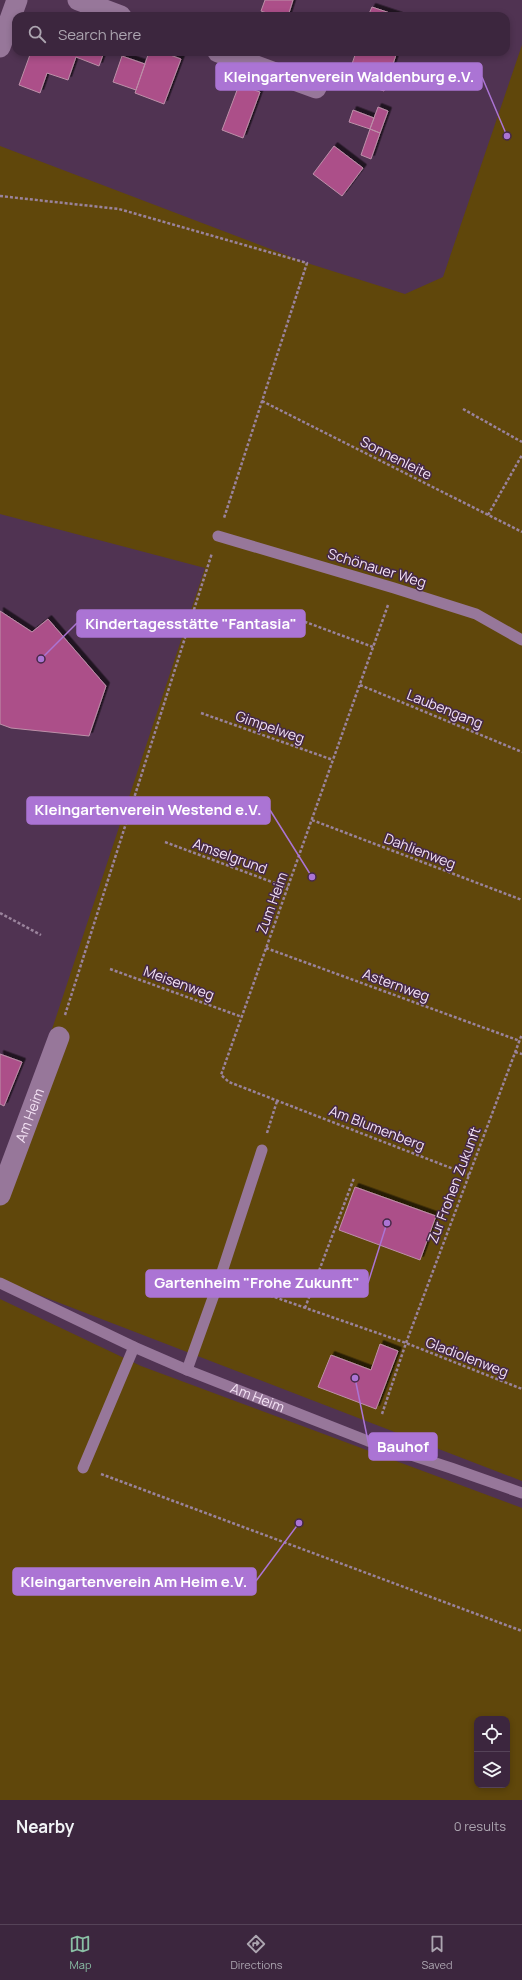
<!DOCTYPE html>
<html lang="en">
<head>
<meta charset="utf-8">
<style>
  :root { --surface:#3c263e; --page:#432e45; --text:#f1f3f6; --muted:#aca5b0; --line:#554358; --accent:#8abfa5 }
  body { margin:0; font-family:Manrope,sans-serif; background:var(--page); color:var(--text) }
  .controls { position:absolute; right:12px; bottom:12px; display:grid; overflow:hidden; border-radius:8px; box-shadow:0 2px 6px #0003 }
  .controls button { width:36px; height:36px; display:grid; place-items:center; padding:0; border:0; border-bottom:1px solid var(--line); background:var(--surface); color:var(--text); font:20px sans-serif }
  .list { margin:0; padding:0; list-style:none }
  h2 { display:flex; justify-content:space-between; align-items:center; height:52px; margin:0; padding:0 16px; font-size:17px }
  h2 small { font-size:13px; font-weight:400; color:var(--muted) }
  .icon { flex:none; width:22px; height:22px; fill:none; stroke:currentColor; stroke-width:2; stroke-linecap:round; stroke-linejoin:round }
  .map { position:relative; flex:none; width:522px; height:1800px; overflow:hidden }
  .search { position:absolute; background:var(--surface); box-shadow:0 2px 6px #0003; left:12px; right:12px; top:12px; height:44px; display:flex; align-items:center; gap:10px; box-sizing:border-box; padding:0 14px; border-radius:12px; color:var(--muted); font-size:15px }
  .sheet { height:124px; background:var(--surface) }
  nav { display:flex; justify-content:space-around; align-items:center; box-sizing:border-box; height:56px; border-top:1px solid var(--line); background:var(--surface); font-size:11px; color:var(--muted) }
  nav a { display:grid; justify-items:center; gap:2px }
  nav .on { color:var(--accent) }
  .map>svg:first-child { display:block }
  .green { fill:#60470b; fill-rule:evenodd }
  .building { fill:#ac4f89; stroke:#bd90a9; filter:url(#shadow) }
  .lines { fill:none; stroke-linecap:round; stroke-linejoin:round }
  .path { stroke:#9a839c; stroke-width:2.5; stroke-dasharray:3 2; stroke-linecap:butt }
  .service { stroke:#97779a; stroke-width:11 }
  .minor { stroke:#97779a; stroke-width:21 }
  .labels { text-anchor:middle; stroke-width:3; stroke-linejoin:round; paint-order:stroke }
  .street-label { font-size:14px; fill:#f3e1f4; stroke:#452847 }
  .leader { fill:none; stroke:#ab74d4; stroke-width:1.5 }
  .callout-dot { fill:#ab74d4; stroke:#452847; stroke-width:1.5 }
  .callout { fill:#ab74d4; stroke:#ab74d4; stroke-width:1.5 }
  .callout-label { font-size:15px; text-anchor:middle; font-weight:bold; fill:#fff }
</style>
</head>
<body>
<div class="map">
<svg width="522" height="1800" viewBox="0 0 522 1800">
  <defs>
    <filter id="shadow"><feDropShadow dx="3.5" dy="-3.5" stdDeviation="0" flood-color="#0009"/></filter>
  </defs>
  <rect width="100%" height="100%" fill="#503352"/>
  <path class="green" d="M522 45V1481L0 1280V1186L205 568 0 514V146L307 263 405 294 443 277Z
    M0 1299 141 1366 522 1508V1800H0ZM477 1719H507V1785H477Z"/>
  <path class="building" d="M265 0H293L288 16H275L261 11Z
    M372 7 399 16H368Z
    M31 52H104L99 66 76 57 68 80 47 73 40 93 19 85Z
    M149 52H162L181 59 164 104 135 93Z
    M356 52H397L384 91 347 79Z
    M122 56 145 64 136 90 113 82Z
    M239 85 260 92 243 138 222 130Z
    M378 107 388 111 380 133 370 129Z
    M353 110 374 118 370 129 349 122Z
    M370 129 380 133 371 159 361 155Z
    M334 146 363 168 342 196 313 174Z
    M0 611 32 632 48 619 106 686 89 736 11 728 0 724Z
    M0 1054 22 1062 4 1106 0 1104Z
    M355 1187 436 1216 420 1260 339 1230Z
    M380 1344 398 1351 376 1409 318 1387 331 1355 371 1370Z"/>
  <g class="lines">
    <path class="path" d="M0 196 119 209 307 263 224 518
      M262 401 522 532
      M463 409 522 442
      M488 515 522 455
      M388 605 221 1075 229 1082 469 1175
      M281 613 373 647
      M360 685 522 752
      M201 713 333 760
      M312 820 522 900
      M165 842 288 888
      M0 913 41 935
      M266 948 520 1041
      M110 969 242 1017
      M65 1015 212 553
      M515 1052 522 1054
      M267 1133 277 1101
      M237 1284 406 1343 522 1389
      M305 1308 354 1178
      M382 1414 406 1343 522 1034
      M101 1474 522 1631"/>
    <g class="service">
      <path d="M218 536 394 588 476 614 522 640"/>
      <path id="s1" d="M0 1283 134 1347 187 1370 368 1441 451 1468 522 1493"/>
      <path d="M187 1370 220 1278 262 1150"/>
      <path d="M83 1468 134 1347"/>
    </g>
    <g class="minor">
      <path d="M78 0 121 16"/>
      <path d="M0 47 17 0"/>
      <path d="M218 52 316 88"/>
      <path id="s2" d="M0 1195 59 1037"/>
    </g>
  </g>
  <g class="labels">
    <g class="street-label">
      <text transform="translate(396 458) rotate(27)" y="5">Sonnenleite</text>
      <text transform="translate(377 568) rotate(17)" y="5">Schönauer Weg</text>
      <text transform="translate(445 709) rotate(22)" y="5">Laubengang</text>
      <text transform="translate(270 727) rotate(19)" y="5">Gimpelweg</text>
      <text transform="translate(420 851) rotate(21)" y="5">Dahlienweg</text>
      <text transform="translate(230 856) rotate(20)" y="5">Amselgrund</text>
      <text transform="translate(272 903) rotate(-70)" y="5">Zum Heim</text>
      <text transform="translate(179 983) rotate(20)" y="5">Meisenweg</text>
      <text transform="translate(396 985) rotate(20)" y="5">Asternweg</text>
      <text dy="5" stroke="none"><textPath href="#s2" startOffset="85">Am Heim</textPath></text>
      <text transform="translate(377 1128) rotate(21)" y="5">Am Blumenberg</text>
      <text transform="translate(454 1185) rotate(-69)" y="5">Zur Frohen Zukunft</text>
      <text transform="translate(467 1357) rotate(21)" y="5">Gladiolenweg</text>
      <text dy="5" stroke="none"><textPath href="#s1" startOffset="282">Am Heim</textPath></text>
    </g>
  </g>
  <path class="leader" d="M507 136L482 77M41 659L77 623M312 877L270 810M387 1223L368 1283M355 1378L369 1446M299 1523L256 1581"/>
  <g class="callout-dot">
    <circle cx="507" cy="136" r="4"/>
    <circle cx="41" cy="659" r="4"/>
    <circle cx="312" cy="877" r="4"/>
    <circle cx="387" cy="1223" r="4"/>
    <circle cx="355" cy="1378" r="4"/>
    <circle cx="299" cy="1523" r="4"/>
  </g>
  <g class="callout">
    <rect x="216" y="63" width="266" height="27" rx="4"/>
    <rect x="77" y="610" width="228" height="27" rx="4"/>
    <rect x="27" y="797" width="243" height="27" rx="4"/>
    <rect x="146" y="1270" width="222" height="27" rx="4"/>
    <rect x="369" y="1433" width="68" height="27" rx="4"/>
    <rect x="13" y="1568" width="243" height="27" rx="4"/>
  </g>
  <g class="callout-label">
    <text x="349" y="82">Kleingartenverein Waldenburg e.V.</text>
    <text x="191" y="629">Kindertagesstätte "Fantasia"</text>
    <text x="148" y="815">Kleingartenverein Westend e.V.</text>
    <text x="257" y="1288">Gartenheim "Frohe Zukunft"</text>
    <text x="403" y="1452">Bauhof</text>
    <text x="134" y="1587">Kleingartenverein Am Heim e.V.</text>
  </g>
</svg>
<div class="controls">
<button><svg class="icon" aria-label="locate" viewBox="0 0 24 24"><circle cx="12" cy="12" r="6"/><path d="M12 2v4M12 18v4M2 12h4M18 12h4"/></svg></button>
<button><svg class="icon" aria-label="layers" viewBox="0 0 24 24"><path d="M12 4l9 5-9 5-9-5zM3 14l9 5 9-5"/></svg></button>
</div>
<div class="search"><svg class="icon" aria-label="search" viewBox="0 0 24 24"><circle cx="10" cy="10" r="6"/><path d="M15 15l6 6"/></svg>Search here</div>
</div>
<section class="sheet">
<h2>Nearby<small>0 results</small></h2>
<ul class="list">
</ul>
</section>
<nav>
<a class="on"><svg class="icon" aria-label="map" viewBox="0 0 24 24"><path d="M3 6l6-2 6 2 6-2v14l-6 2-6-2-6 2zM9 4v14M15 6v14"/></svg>Map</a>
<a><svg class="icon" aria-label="directions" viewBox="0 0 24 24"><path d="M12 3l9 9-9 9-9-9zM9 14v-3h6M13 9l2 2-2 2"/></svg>Directions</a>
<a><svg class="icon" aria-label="saved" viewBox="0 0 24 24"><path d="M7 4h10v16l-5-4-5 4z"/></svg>Saved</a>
</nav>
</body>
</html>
